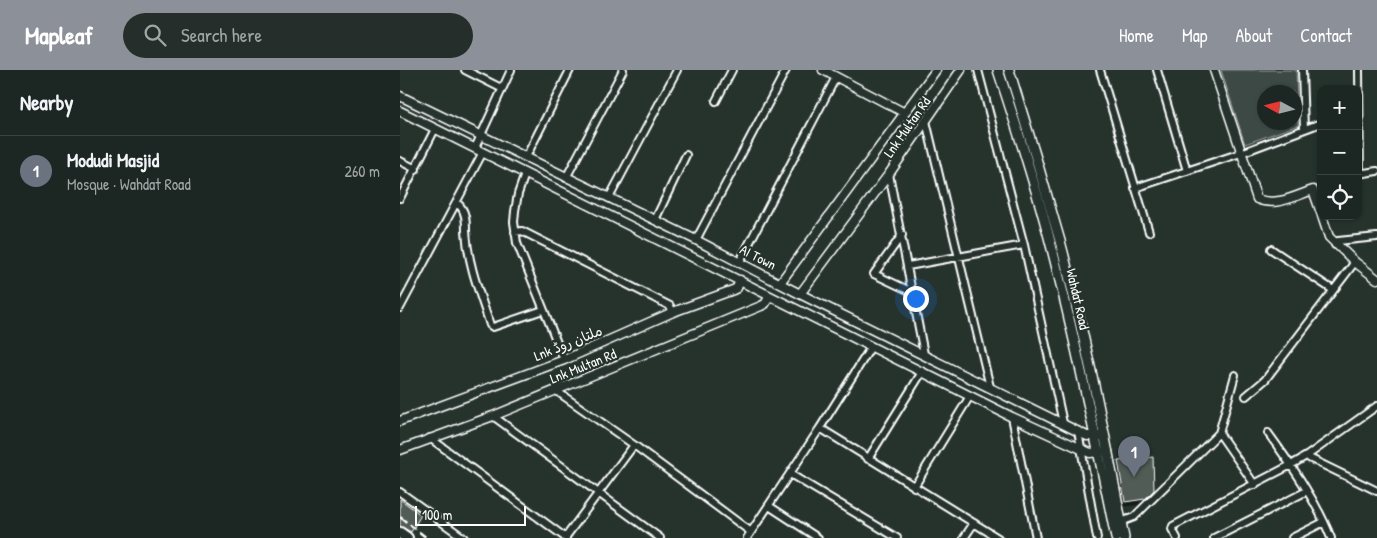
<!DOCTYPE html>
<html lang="en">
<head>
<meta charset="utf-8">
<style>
  :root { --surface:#1c2622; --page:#252e2a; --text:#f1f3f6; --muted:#a0a5a5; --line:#3a4340; --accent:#8c9099 }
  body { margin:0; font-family:"Patrick Hand","Playpen Sans Arabic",sans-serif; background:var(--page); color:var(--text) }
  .controls { position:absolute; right:15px; top:15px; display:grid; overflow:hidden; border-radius:10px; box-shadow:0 1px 4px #0004 }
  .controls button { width:45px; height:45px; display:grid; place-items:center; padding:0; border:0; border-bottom:1px solid var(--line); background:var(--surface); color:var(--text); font:25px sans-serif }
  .compass { position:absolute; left:857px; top:15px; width:45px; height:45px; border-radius:50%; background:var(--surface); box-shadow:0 1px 4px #0004; rotate:277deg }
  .scale { position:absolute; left:15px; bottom:12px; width:111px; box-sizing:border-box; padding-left:5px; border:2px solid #fff; border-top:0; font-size:14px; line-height:18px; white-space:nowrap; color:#fff; -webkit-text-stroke:4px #26332d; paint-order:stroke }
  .you { position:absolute; left:515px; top:228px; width:18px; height:18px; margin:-12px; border:4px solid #fff; border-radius:50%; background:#1a73e8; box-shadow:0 0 0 8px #1a73e833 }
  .badge { display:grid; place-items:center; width:32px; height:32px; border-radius:50%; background:var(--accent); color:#fff; font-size:16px; font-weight:700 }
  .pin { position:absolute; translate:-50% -41px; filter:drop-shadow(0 1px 2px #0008) }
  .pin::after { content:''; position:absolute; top:26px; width:18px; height:15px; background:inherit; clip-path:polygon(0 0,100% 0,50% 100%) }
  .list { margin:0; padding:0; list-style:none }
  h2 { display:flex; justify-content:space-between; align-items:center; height:65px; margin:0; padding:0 20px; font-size:21px }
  h2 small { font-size:16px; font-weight:400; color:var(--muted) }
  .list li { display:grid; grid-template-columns:32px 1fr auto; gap:15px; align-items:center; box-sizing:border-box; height:70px; padding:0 20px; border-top:1px solid var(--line) }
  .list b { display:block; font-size:19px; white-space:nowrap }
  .list p { margin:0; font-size:16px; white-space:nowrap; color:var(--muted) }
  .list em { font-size:16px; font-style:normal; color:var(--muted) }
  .icon { flex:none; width:28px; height:28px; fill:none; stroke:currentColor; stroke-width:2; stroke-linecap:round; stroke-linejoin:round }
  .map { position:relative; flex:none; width:977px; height:468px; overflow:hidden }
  header { display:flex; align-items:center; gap:30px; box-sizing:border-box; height:70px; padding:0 25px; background:var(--accent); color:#fff }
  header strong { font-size:24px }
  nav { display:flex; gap:28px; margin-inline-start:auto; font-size:18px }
  .search { width:350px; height:45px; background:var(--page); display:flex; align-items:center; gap:12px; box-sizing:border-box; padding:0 18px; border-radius:28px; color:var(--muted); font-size:19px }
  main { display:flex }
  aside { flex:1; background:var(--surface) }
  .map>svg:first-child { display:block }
  .green { fill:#3e4944; stroke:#9ea4a2; fill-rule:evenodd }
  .shadow { fill:#0007 }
  .building { fill:#515c57; stroke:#fff }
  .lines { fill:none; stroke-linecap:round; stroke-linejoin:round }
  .minor-casing { stroke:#fff; stroke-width:10 }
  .tertiary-casing { stroke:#fff; stroke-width:11 }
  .secondary-casing { stroke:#fff; stroke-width:12 }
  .primary-casing { stroke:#fff; stroke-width:14 }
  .minor { stroke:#26332d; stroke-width:6 }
  .tertiary { stroke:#26332d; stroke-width:8 }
  .secondary { stroke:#26332d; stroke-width:9 }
  .primary { stroke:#26332d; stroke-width:10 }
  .rail { stroke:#fff; stroke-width:2.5; stroke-dasharray:8 4; stroke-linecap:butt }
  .labels { text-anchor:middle; stroke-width:4.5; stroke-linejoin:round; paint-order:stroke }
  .street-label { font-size:14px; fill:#fff; stroke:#26332d }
</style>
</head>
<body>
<header>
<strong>Mapleaf</strong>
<div class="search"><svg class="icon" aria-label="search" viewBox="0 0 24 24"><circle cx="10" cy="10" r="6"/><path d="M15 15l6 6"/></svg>Search here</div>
<nav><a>Home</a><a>Map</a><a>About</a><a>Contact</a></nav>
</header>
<main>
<aside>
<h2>Nearby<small></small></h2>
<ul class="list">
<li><span class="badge" style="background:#6b7280">1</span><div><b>Modudi Masjid</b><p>Mosque · Wahdat Road</p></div><em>260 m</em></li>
</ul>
</aside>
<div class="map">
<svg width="977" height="468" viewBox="0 0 977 468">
  <rect width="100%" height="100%" fill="#26332d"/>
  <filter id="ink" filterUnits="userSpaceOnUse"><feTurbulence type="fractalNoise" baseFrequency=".02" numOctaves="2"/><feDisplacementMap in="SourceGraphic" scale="10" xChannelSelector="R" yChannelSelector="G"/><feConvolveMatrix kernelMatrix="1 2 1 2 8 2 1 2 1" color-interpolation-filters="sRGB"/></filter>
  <g filter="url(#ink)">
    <path class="green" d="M821 0H896L898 55 845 74ZM864 22H894V52H864Z"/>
    <path class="shadow" d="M719 392 752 420 738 435 719 437 713 398Z
      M0 431 19 445 10 461 4 468 0 465Z"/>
    <path class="building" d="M753 387 754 420 745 429 725 432 718 391Z
      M0 429 21 445 11 462 0 456Z"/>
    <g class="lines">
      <defs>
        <path id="minor" d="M65 0 101 18
          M578 0 624 175 663 353
          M700 0 749 162
          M757 0 787 101
          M902 0 904 59
          M959 0 960 103
          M316 31 332 0
          M526 51 590 317
          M75 78 111 0
          M126 87 170 0
          M0 91 16 99
          M125 104 118 124 115 141 114 152 117 173 164 290
          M489 104 524 284
          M958 104 977 101
          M166 108 223 0
          M735 118 841 83 921 53
          M0 128 35 59
          M209 128 277 0
          M57 133C66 140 66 151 66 161 68 195 80 224 90 255L93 257 143 240
          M255 150 286 85
          M115 162 122 161 270 236 273 242
          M502 165 474 204 512 222
          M296 170 386 0
          M935 175 938 171 977 167
          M871 179 933 220
          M339 193 436 7
          M508 196 624 175
          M0 238 83 82
          M155 320 234 375 351 462
          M846 326 865 310 955 192
          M93 346 260 468
          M612 347 636 468
          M420 358 598 468
          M678 361 697 468
          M819 363 855 415
          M868 363C892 396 916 430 931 468
          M30 368 166 468
          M908 385 909 388 977 421
          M468 389 522 302
          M390 404 497 468
          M514 417 570 326
          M0 422 64 468
          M369 436 418 468
          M721 452 734 447 819 363 835 305
          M165 468 234 375
          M347 468 420 358 471 277
          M564 468 574 453
          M777 468 772 459 773 456 891 395 908 385 977 336
          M814 468 907 421
          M892 468 924 452"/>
        <path id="tertiary" d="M423 0 505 43
          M814 0 857 129C876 137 895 126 913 120L921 143
          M0 26 296 170 400 224 687 366H701
          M0 41 612 347 690 383 708 381
          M922 146 929 167 955 192 977 209
          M380 213 536 0
          M400 224 489 104 561 0
          M0 351 164 290 273 242 333 220 337 218 340 210
          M0 380 93 346 361 236 365 234 370 226"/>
        <path id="secondary" d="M598 0C617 58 636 116 651 175 676 272 696 370 716 468
          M609 0C627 57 644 114 660 171 686 269 706 369 724 468"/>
        <path id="primary" d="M0 463 7 468"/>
      </defs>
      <use href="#minor" class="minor-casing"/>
      <use href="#tertiary" class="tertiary-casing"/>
      <use href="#secondary" class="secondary-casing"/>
      <use href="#primary" class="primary-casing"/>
      <use href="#minor" class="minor"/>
      <use href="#tertiary" class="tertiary"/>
      <use href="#secondary" class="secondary"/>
      <use href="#primary" class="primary"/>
      <path class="rail" d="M0 447 27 468"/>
    </g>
  </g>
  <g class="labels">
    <g class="street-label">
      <text transform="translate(507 57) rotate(-55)" y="5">Lnk Multan Rd</text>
      <text transform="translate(358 187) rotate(27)" y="5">AI Town</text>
      <text transform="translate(678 229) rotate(77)" y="5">Wahdat Road</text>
      <text transform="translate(168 273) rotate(-22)" y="5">Lnk ملتان روڈ</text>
      <text transform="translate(183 296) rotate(-22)" y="5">Lnk Multan Rd</text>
    </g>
  </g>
</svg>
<div class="controls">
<button>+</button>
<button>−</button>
<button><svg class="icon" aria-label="locate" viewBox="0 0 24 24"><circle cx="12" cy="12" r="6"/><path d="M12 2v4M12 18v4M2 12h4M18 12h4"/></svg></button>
</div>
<svg class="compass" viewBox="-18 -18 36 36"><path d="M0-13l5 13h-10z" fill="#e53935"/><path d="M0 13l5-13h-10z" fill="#a0a5a5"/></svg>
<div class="scale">100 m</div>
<div class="you"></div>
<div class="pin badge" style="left:734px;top:407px;background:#6b7280">1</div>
</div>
</main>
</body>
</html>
